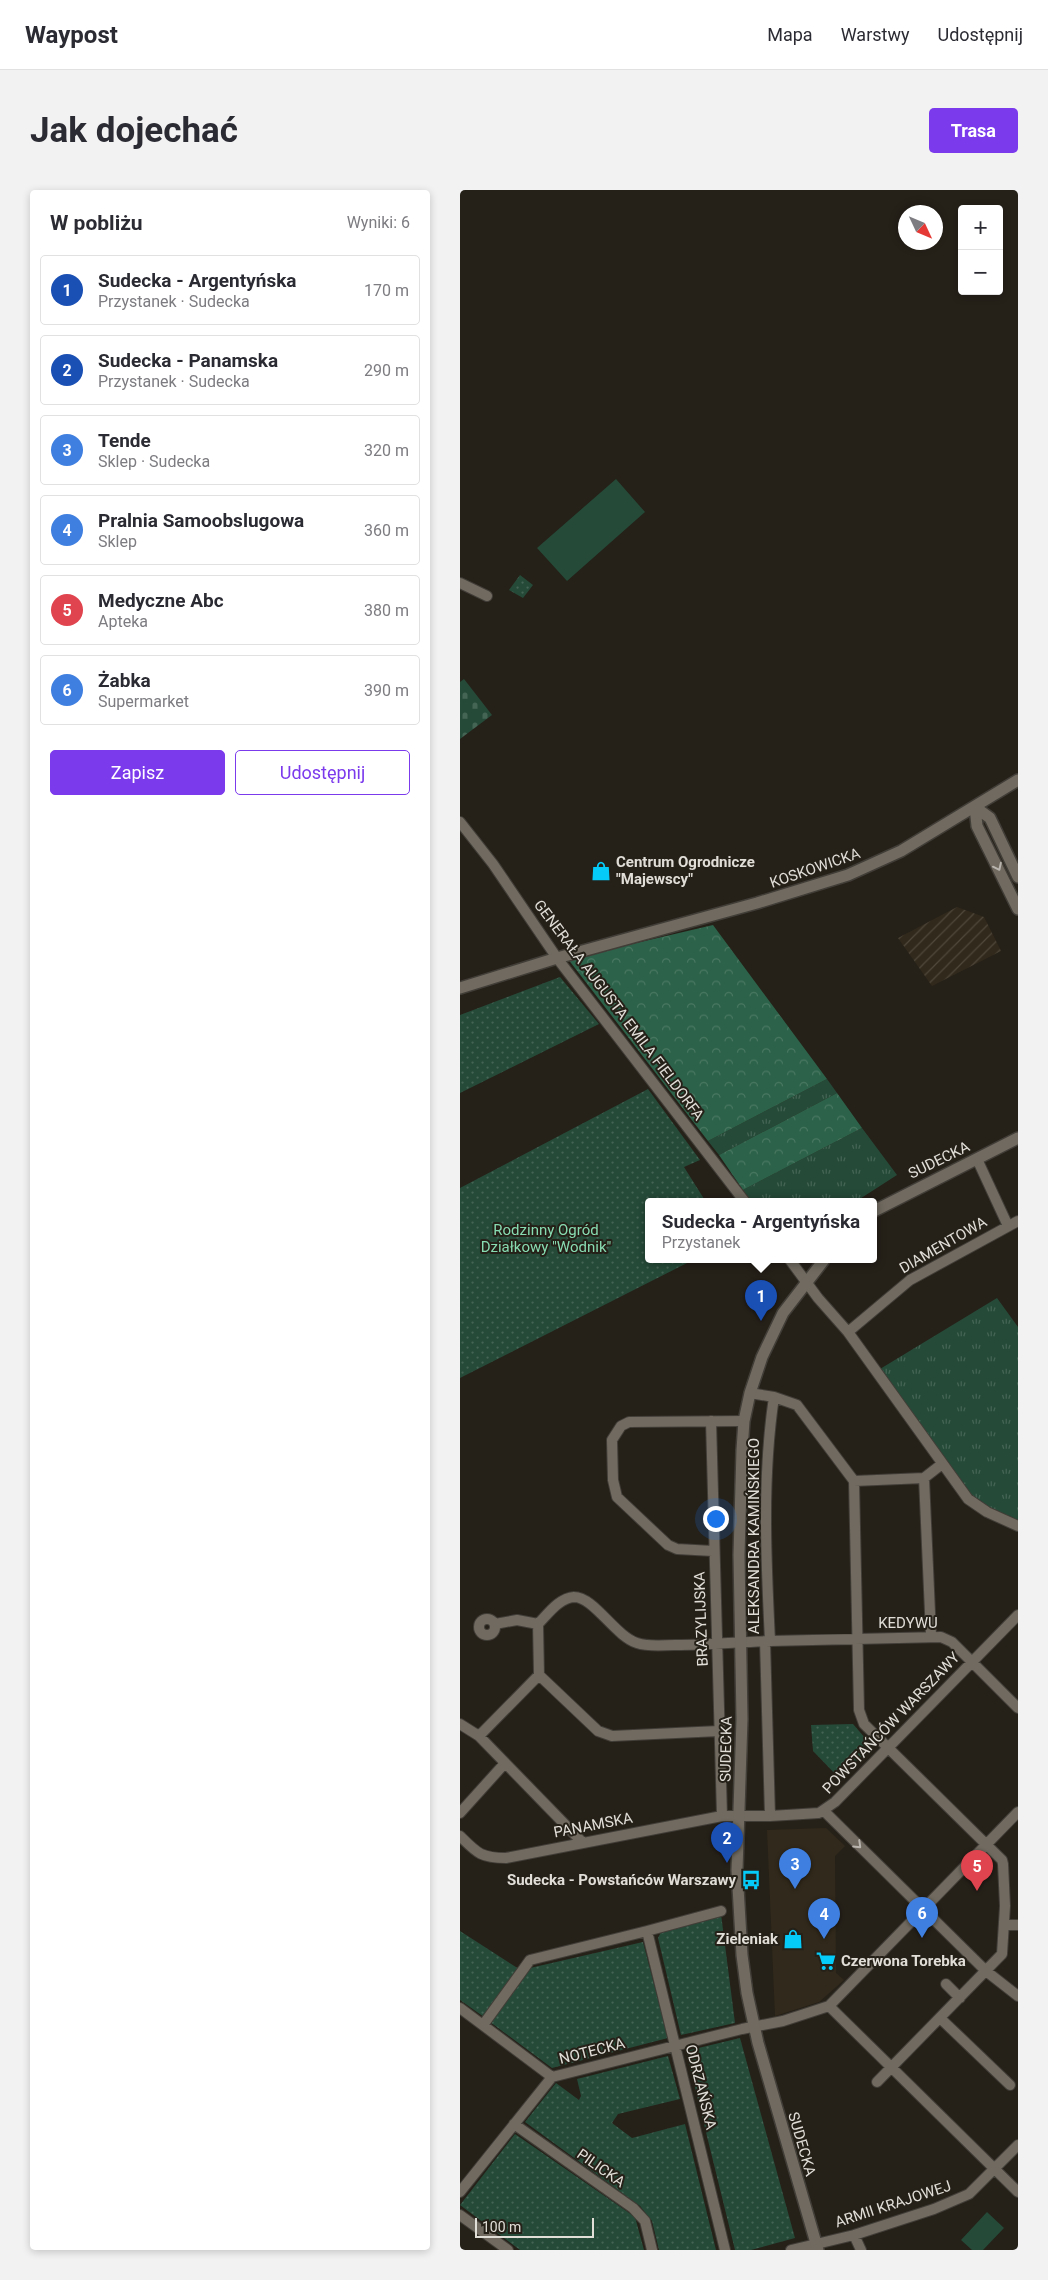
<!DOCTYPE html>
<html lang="pl">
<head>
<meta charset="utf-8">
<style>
  :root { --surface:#fff; --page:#f2f2f3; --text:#2b2b33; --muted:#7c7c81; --line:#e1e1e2; --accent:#7c3aed }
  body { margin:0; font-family:Roboto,sans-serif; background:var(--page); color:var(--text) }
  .controls { position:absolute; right:15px; top:15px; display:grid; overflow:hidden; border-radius:5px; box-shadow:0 2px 8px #0003 }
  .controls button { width:45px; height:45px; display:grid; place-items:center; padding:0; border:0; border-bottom:1px solid var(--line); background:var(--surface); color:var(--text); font:25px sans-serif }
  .compass { position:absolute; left:438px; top:15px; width:45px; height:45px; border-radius:50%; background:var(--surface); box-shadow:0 2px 8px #0003; rotate:134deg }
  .scale { position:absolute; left:15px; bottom:12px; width:119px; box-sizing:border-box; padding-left:5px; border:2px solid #e1ded8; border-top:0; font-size:14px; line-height:18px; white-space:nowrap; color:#e1ded8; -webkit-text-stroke:4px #252018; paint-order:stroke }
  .you { position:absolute; left:255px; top:1328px; width:18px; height:18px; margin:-12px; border:4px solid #fff; border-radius:50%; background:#1a73e8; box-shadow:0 0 0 8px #1a73e833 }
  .badge { display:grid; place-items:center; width:32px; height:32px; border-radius:50%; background:var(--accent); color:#fff; font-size:16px; font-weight:700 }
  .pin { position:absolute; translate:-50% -41px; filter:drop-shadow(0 1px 2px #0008) }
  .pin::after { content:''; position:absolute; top:26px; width:18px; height:15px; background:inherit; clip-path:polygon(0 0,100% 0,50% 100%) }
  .popup { position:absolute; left:185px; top:1008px; width:232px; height:65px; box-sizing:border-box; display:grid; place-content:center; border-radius:5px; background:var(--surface); filter:drop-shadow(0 1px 4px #0005); font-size:16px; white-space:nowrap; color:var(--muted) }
  .popup b { font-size:19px; color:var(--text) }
  .popup::after { content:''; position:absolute; left:50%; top:100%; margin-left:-10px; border:10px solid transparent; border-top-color:var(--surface) }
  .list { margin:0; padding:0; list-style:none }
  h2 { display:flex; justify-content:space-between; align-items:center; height:65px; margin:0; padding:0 20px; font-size:21px }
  h2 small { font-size:16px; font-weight:400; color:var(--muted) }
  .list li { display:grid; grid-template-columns:32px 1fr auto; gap:15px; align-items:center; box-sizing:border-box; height:70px; margin:0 10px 10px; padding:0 10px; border:1px solid var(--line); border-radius:5px }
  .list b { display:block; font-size:19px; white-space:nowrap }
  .list p { margin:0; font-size:16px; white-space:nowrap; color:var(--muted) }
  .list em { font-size:16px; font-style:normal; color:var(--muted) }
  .actions { display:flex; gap:10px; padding:15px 20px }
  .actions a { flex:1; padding:11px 0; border:1px solid var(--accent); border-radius:5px; text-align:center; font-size:18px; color:var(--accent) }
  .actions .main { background:var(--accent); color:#fff }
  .map { position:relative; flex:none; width:558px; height:2060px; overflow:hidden; border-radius:5px }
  header { display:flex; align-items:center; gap:30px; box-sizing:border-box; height:70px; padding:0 25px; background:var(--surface); border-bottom:1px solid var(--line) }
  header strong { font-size:24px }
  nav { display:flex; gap:28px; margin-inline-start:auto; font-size:18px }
  .intro { display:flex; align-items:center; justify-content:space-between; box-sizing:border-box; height:120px; padding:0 30px }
  h1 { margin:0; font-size:35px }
  .button { padding:12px 22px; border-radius:5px; background:var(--accent); color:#fff; font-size:18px; font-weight:700 }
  main { display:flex; gap:30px; padding:0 30px }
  aside { flex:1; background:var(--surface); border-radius:5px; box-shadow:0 2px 8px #0003 }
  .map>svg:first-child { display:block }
  .built { fill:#31291b }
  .industrial { fill:url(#industrial-furrows) }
  .grass { fill:url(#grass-tufts) }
  .forest { fill:url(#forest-crowns) }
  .cemetery { fill:url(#cemetery-stones) }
  .park { fill:url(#park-dots) }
  .pitch { fill:#254a38 }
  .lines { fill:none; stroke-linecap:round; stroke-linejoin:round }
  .minor-casing { stroke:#413d37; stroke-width:12 }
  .tertiary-casing { stroke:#413d37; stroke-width:14 }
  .minor { stroke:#706a60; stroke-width:10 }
  .tertiary { stroke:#706a60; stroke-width:11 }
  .oneway { stroke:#b9b5ae }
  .labels { text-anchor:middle; stroke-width:4; stroke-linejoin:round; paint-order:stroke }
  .poi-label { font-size:15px; font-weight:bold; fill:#e1ded8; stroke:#252018; text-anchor:start }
  .street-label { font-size:15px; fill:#e1ded8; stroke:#252018 }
  .park-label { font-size:15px; fill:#88dcb2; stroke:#252018 }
</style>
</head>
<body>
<header>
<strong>Waypost</strong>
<nav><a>Mapa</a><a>Warstwy</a><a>Udostępnij</a></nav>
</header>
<div class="intro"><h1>Jak dojechać</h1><a class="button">Trasa</a></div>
<main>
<aside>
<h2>W pobliżu<small>Wyniki: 6</small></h2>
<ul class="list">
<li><span class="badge" style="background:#1a4fb4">1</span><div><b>Sudecka - Argentyńska</b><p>Przystanek · Sudecka</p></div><em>170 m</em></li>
<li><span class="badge" style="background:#1a4fb4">2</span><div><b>Sudecka - Panamska</b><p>Przystanek · Sudecka</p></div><em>290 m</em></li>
<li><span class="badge" style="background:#3f7fe0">3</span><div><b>Tende</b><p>Sklep · Sudecka</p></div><em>320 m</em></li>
<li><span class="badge" style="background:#3f7fe0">4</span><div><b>Pralnia Samoobslugowa</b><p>Sklep</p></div><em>360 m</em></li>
<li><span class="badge" style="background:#e0444e">5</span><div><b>Medyczne Abc</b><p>Apteka</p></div><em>380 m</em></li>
<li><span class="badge" style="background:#3f7fe0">6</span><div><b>Żabka</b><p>Supermarket</p></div><em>390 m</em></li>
</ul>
<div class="actions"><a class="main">Zapisz</a><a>Udostępnij</a></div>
</aside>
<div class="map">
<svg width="558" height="2060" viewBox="0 0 558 2060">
  <defs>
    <pattern id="industrial-furrows" width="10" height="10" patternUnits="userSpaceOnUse" patternTransform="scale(1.25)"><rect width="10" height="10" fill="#31291b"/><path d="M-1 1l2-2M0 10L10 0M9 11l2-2" fill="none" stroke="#4f483b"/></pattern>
    <pattern id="grass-tufts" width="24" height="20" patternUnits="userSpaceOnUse" patternTransform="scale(1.25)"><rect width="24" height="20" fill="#254a38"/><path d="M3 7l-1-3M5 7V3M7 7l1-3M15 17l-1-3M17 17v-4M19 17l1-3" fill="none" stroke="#446454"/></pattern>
    <pattern id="forest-crowns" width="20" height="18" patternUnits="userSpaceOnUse" patternTransform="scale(1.25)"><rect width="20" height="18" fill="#2c6249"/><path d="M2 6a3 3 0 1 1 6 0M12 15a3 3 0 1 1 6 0" fill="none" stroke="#4a7862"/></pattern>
    <pattern id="cemetery-stones" width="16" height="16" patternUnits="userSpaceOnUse" patternTransform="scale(1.25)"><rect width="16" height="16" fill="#254a38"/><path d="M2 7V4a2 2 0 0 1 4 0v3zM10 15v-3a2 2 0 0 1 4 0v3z" fill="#446454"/></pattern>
    <pattern id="park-dots" width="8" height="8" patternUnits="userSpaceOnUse" patternTransform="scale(1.25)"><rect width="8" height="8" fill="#254a38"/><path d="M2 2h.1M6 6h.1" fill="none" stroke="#446454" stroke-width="1.8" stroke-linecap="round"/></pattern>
  </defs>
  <rect width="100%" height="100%" fill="#252018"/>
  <path class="built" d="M366 1638 385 1656 375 1666 376 1783 384 1790 359 1812 315 1826 307 1640Z"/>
  <path class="industrial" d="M497 717 524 727 541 761 472 796 438 748Z"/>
  <path class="grass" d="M367 889 377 903 259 965 248 951Z
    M402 938 437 985 395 1012H292L283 1000Z
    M537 1108 558 1137V1333L516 1311 420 1179Z"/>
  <path class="forest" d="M253 735 367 889 248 951 108 769Z
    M377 903 402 938 283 1000 259 965Z"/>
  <path class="cemetery" d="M4 489 32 525 0 549V492Z"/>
  <path class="park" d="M60 385 73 395 63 408 49 400Z
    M100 787 139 834 0 903V825Z
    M188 899 240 970 224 977 246 1012H188V1070H233L0 1188V998Z
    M393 1534 412 1556 380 1589 353 1561 351 1535Z
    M261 1724 275 1833 221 1845 198 1748 203 1738Z
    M0 1741 59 1779 24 1827 0 1810Z
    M183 1752 208 1848 92 1878 30 1832 70 1778Z
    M280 1848 335 2048 291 2060H275L226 1861Z
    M208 1866 220 1909 158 1924 152 1933 172 1948 225 1934 256 2060H199L192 2031 180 2016 65 1932 96 1893 119 1910 121 1906 117 1889Z
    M55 1944 175 2027 184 2060H60L0 2015Z"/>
  <path class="pitch" d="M156 289 185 322 107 391 77 358Z
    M527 2022 544 2038 523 2060H512L501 2050Z"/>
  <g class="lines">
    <defs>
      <path id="minor" d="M0 393 27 406
        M0 632 33 674 97 768 285 1012
        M517 969 548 1036
        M330 1070 358 1108 388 1142 508 1309 527 1322 558 1336
        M388 1142 450 1090 558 1031
        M290 1203 314 1207 337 1215 394 1291 399 1520 404 1534 542 1670 543 1674 545 1716 542 1764 417 1892
        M251 1231 262 1626
        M464 1288 482 1274
        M394 1291 464 1288 471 1445
        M253 1361 217 1359 208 1355 157 1307 153 1290 152 1250 161 1236 169 1232 284 1231
        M19 1437a8 8 0 1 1 16 0a8 8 0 1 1-16 0Z
        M35 1434 57 1430 78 1434C88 1424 99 1408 114 1407 134 1407 155 1446 177 1453 189 1457 203 1455 215 1455 247 1455 279 1452 310 1451 306 1370 302 1287 314 1207
        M78 1434 79 1485
        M305 1451 310 1626
        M310 1451 481 1447 492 1452 558 1518
        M79 1485 19 1546 122 1652
        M79 1485 138 1541 152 1546 259 1541
        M0 1534 19 1546
        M364 1621 526 1781 558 1806
        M0 1623 45 1573
        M0 1646C17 1663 21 1668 46 1668L262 1626H310L359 1623 375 1612 558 1425
        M544 1735H558
        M187 1741 261 1721
        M486 1794 500 1808
        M369 1816 558 2002
        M0 1818 92 1887
        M480 1828 550 1895
        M23 1835 70 1770 187 1741 265 2060
        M54 1934 173 2018 185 2031 192 2060
        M0 2002 92 1887 282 1839 323 1831 369 1816 558 1622
        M0 2025 48 2060
        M394 2045 401 2060
        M331 2060 394 2045 474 2019 509 2004 558 1955"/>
      <path id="tertiary" d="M515 617 517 636 558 719
        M515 617 530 628 558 687
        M0 798 97 768 297 713 388 685 441 661 558 590
        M414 1021 558 948
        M358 2060 298 1853 287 1803 282 1765 277 1680 282 1529 279 1365 282 1260 284 1231 290 1203 302 1167 323 1123 364 1070"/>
    </defs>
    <use href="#minor" class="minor-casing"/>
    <use href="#tertiary" class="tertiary-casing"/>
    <use href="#minor" class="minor"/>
    <use href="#tertiary" class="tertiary"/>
  </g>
  <defs><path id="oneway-chevron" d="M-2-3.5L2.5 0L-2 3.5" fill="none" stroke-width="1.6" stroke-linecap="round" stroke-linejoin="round" transform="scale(1.25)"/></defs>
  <g class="oneway">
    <use href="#oneway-chevron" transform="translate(538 677) rotate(64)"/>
    <use href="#oneway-chevron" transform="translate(398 1655) rotate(44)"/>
  </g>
  <defs>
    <symbol id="shop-bare" viewBox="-9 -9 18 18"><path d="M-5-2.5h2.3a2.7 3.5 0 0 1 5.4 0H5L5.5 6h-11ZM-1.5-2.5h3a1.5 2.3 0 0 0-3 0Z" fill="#05cbf9" stroke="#252018" stroke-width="2.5" paint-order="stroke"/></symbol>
    <symbol id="bus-bare" viewBox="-9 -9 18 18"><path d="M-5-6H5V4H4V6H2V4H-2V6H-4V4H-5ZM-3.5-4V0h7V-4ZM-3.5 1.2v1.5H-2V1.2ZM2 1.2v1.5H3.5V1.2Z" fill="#05cbf9" stroke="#252018" stroke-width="2.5" paint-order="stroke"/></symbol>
    <symbol id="supermarket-bare" viewBox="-9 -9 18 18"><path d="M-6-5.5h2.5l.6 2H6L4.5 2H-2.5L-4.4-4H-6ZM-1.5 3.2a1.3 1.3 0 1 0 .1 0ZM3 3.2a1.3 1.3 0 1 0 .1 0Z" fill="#05cbf9" stroke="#252018" stroke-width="2.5" paint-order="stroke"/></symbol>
  </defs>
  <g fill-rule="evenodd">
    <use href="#shop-bare" x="127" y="667" width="28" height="28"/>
    <use href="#bus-bare" x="277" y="1676" width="28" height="28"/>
    <use href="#shop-bare" x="319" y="1735" width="28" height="28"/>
    <use href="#supermarket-bare" x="352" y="1757" width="28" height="28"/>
  </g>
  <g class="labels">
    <g class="poi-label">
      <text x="156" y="677">Centrum Ogrodnicze<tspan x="156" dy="17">"Majewscy"</tspan></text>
      <text x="276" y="1695" text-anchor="end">Sudecka - Powstańców Warszawy</text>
      <text x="318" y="1754" text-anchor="end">Zieleniak</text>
      <text x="381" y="1776">Czerwona Torebka</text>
    </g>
    <g class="street-label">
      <text transform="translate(355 678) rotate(-19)" y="5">KOSKOWICKA</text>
      <text transform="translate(159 820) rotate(53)" y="5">GENERAŁA AUGUSTA EMILA FIELDORFA</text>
      <text transform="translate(479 970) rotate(-26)" y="5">SUDECKA</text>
      <text transform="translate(483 1055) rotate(-30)" y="5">DIAMENTOWA</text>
      <text transform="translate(294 1346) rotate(-90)" y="5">ALEKSANDRA KAMIŃSKIEGO</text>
      <text transform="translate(241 1429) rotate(-92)" y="5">BRAZYLIJSKA</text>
      <text x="448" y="1438">KEDYWU</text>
      <text transform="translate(431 1533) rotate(-46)" y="5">POWSTAŃCÓW WARSZAWY</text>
      <text transform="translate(266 1559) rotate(-89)" y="5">SUDECKA</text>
      <text transform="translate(133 1635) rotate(-11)" y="5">PANAMSKA</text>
      <text transform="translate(132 1861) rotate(-14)" y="5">NOTECKA</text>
      <text transform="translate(241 1897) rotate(76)" y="5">ODRZAŃSKA</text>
      <text transform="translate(342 1954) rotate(74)" y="5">SUDECKA</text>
      <text transform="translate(141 1978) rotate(35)" y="5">PILICKA</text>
      <text transform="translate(433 2014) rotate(-18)" y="5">ARMII KRAJOWEJ</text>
    </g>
    <g class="park-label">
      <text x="86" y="1045">Rodzinny Ogród<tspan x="86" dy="17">Działkowy "Wodnik"</tspan></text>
    </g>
  </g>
</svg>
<div class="controls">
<button>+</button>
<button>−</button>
</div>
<svg class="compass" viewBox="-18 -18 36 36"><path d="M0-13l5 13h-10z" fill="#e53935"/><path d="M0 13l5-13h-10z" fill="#7c7c81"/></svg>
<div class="scale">100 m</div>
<div class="you"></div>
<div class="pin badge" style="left:301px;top:1131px;background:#1a4fb4">1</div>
<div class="popup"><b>Sudecka - Argentyńska</b>Przystanek</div>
<div class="pin badge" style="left:267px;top:1673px;background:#1a4fb4">2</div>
<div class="pin badge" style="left:335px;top:1699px;background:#3f7fe0">3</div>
<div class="pin badge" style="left:364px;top:1749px;background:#3f7fe0">4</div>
<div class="pin badge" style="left:517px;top:1701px;background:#e0444e">5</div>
<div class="pin badge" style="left:462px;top:1748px;background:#3f7fe0">6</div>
</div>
</main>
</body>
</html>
